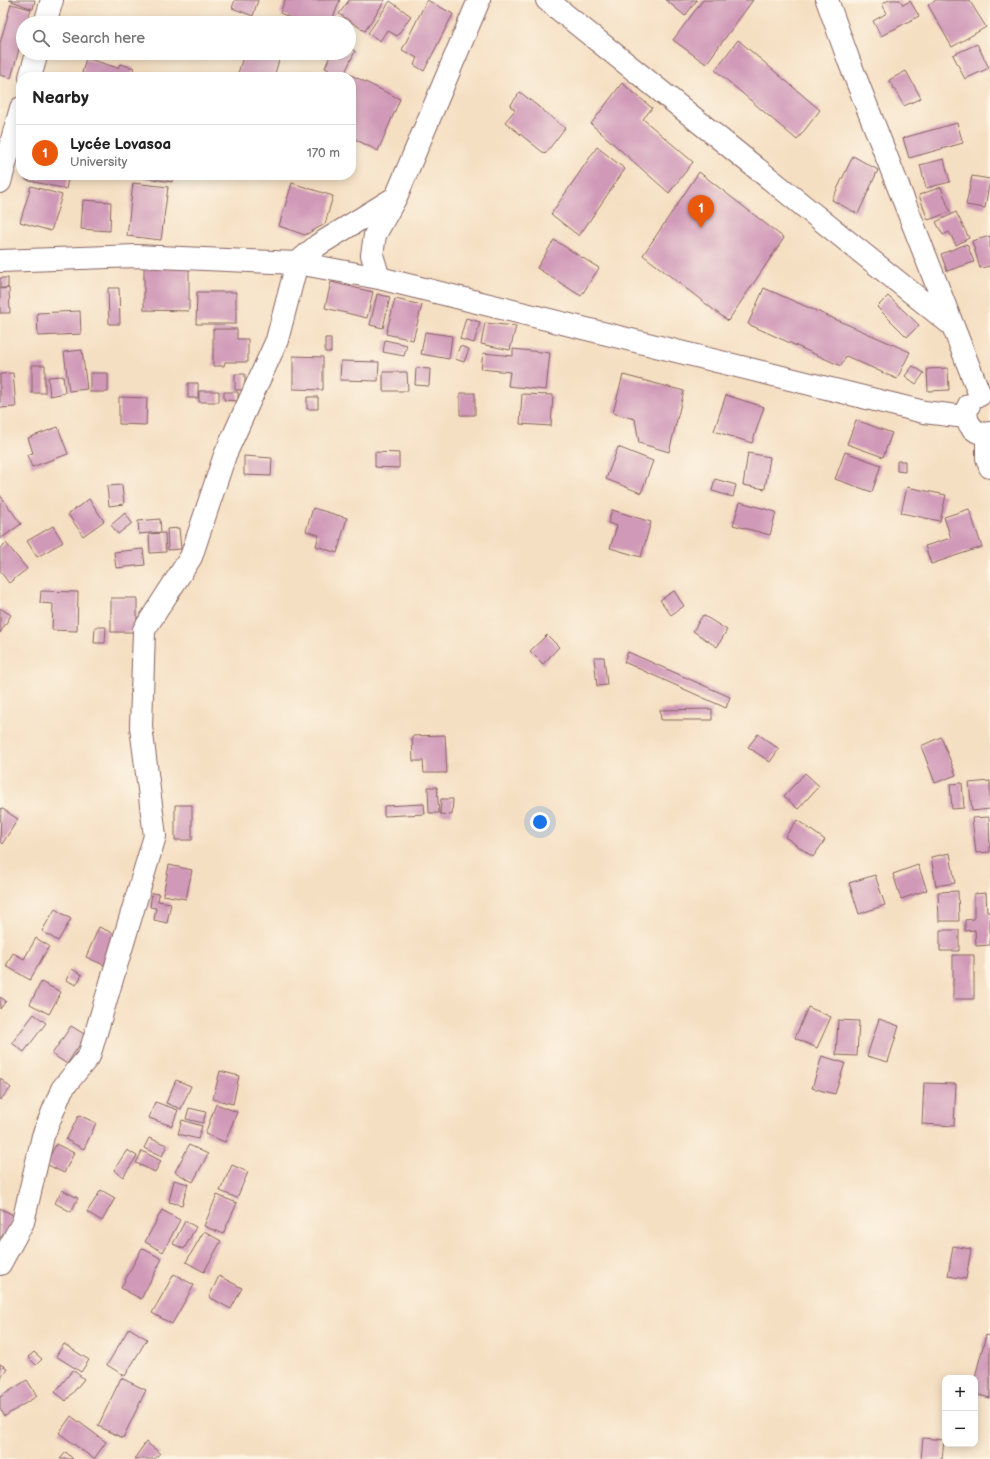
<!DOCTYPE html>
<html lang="en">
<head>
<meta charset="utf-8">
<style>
  :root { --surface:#fff; --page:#f2f2f2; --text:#222; --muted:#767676; --line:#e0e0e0; --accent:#ea580c }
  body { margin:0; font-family:"Balsamiq Sans",sans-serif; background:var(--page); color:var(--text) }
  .controls { position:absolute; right:12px; bottom:12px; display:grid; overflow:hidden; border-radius:8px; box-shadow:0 2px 10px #0003 }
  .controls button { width:36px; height:36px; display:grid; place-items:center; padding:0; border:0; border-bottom:1px solid var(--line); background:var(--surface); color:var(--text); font:20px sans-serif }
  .you { position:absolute; left:540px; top:822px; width:14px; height:14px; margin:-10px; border:3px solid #fff; border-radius:50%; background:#1a73e8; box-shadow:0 0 0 6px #1a73e833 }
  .badge { display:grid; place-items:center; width:26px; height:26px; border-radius:50%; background:var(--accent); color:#fff; font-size:13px; font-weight:700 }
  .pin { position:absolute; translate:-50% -33px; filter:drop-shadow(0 1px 2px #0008) }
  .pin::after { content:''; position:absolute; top:21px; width:14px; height:12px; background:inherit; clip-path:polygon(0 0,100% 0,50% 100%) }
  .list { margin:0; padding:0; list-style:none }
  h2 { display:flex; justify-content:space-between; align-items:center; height:52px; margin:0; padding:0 16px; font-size:17px }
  h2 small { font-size:13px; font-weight:400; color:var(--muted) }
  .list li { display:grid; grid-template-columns:26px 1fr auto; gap:12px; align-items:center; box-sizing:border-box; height:56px; padding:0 16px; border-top:1px solid var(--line) }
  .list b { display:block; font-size:15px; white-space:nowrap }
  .list p { margin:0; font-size:13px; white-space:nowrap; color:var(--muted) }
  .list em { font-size:13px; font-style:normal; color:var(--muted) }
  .icon { flex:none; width:22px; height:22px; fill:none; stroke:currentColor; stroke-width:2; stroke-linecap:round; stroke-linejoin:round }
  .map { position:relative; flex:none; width:990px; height:1459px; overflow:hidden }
  .search { position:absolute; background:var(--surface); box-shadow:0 2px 10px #0003; left:16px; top:16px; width:340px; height:44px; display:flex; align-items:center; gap:10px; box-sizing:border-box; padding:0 14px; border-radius:22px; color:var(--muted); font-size:15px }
  .panel { position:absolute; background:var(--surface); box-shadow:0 2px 10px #0003; left:16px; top:72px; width:340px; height:108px; border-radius:16px }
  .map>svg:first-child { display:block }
  .building { fill:#d099b8 }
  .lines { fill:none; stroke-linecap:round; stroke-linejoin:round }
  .minor-casing { stroke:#866260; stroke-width:24 }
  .minor { stroke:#fff; stroke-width:22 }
</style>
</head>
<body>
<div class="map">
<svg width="990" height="1459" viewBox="0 0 990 1459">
  <rect width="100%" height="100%" fill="#fcf5e5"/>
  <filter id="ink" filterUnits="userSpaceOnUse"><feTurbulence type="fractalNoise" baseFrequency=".025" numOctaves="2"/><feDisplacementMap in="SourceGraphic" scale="8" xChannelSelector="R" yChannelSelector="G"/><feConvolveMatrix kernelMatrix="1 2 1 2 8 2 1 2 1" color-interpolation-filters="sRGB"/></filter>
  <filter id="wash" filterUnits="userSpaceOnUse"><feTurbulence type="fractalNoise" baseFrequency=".012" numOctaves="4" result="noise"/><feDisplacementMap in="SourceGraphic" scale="16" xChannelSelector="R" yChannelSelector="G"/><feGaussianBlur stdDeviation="0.9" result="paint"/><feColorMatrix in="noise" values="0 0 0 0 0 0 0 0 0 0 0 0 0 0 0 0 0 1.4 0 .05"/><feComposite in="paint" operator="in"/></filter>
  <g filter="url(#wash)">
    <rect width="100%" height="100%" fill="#f5dfc2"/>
    <g id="blocks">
      <path class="building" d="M9 0H35L33 9Z
        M235 0H258L253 16 232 8Z
        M285 0H340L331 23H302L280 13Z
        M349 0H385L365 31 339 14Z
        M427 0 453 14 424 71 414 65 417 58 402 50Z
        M666 0H697L685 16Z
        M703 0H753L706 64 673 40Z
        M889 0H900L903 5 910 1 919 16 881 36 873 21 887 13 882 4Z
        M936 0H969L986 27 952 47 928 5Z
        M390 1 411 16 397 36 387 30 380 41 368 33Z
        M11 4 31 9 27 23H23V35L11 78 0 75V43Z
        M738 40 820 110 797 140 715 70Z
        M977 44 989 68 965 79 953 55Z
        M349 48 355 51 343 77 325 68 331 53H349Z
        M244 53H281L274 77H237Z
        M86 58 118 68 120 64 134 68 131 77H81Z
        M906 71 921 98 904 106 889 80Z
        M347 73 400 99 378 151 351 137V77H346Z
        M622 83 652 108 643 119 693 162 669 193 591 124Z
        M520 92 565 128 545 154 505 122 515 110 510 106Z
        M957 123 963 143 909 158 903 138Z
        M597 147 625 169 579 236 551 214Z
        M853 156 878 170 858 214 832 200Z
        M944 159 950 182 926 188 920 165Z
        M699 172 784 238 728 321 643 255Z
        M27 175H69L66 189 26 180Z
        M139 175H173L172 182 139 177Z
        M972 176 990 179 985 208 966 205Z
        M133 183 168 187 161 240 127 236Z
        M292 183 333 196 325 224 305 235 279 226Z
        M31 186 62 195 51 231 20 222Z
        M941 187 950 212 928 220 919 195Z
        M83 200 111 202 110 231 81 229Z
        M956 212 969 238 956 245 949 232 943 235 936 222Z
        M990 236V266L980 268 972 241Z
        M554 240 599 268 581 296 537 268Z
        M967 244 974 262 947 271 941 254Z
        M144 265 189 266V311L144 310Z
        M0 278H8V288H0Z
        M331 282 373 292 367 318 325 308Z
        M9 288 10 313H0V289Z
        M108 288H119L120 324H109Z
        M764 288 910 352 897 379 846 356 841 366 748 324Z
        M197 292H236V324H196Z
        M377 294 390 297 383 328 370 325Z
        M888 296 919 325 907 337 877 307Z
        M395 299 422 305 413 340 386 334Z
        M80 311 81 334 38 336 37 313Z
        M466 318 480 322 474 343 460 339Z
        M485 323 516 326 510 350 481 344Z
        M213 329H237V339H248V362H225L224 366H213Z
        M425 332 452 336 449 359 421 354Z
        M325 338H331V352H325Z
        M385 340 407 345 404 356 383 352Z
        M460 346 469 349 464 362 455 359Z
        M513 349 550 353 546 390 508 386 510 372 481 369 483 353 513 356Z
        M82 350 87 389 69 391 64 352Z
        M293 356 323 357V390L293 389Z
        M341 361 379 362 378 381 340 380Z
        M32 365H45V393H32Z
        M913 366 924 373 916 384 905 376Z
        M416 368 430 369 429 386 415 385Z
        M948 368 949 390 928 391 927 369Z
        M383 372H407L408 391H383Z
        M13 373 16 407 0 408V374Z
        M90 373H108V392H90Z
        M235 374H245V390H235Z
        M623 375 684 391 669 452 639 443 635 419 613 413Z
        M63 376 65 393 50 396 48 377Z
        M188 383H198V398H188Z
        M199 391H219V402H199Z
        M224 392H238V401L224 400Z
        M460 393H475V415H460Z
        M522 394 553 395 551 426 520 424Z
        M726 395 764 407 752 443 714 431Z
        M119 397 147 398 146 425 119 424Z
        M307 397H318V409H307Z
        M856 420 892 433 883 457 847 444Z
        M58 427 68 454 32 467 27 455 33 453 28 438Z
        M618 447 653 461 641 493 606 479Z
        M375 452 399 453V468L375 467Z
        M845 452 881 465 872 492 835 479Z
        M748 453 770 457 765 489 743 485Z
        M244 456 272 458 271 476 244 475Z
        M897 461H905V472L897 471Z
        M715 479 736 485 733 497 712 491Z
        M122 485 124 504 109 506 107 486Z
        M907 487 946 495 940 521 901 513Z
        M0 495 21 524 0 539Z
        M89 499 104 521 83 536 68 514Z
        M740 502 776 512 770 535 733 525Z
        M313 508 347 518 337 553 316 546 319 535 306 531Z
        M969 509 982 547 931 564 925 546 951 538 944 517Z
        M612 510 651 522 641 557 610 548 617 526 608 523Z
        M125 513 132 523 118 534 111 525Z
        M160 519 161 532 139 534 138 521Z
        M53 526 63 542 37 557 27 541Z
        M179 528 181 549 168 550 167 529Z
        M165 533 166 552 150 553 149 534Z
        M6 543 27 569 9 583 0 571V548Z
        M143 549 145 565 116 568 114 552Z
        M41 591 78 592 77 631 52 630 53 604 40 603Z
        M674 591 684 606 671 615 660 600Z
        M111 598H137V632H111Z
        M0 608 11 615 0 633Z
        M703 615 727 630 717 647 693 631Z
        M95 627H106L105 643H94Z
        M547 635 559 647 543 664 530 651Z
        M628 652 730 697 726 708 624 662Z
        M594 657H604L607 685 597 686Z
        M712 709V720H661L660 710Z
        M758 734 779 749 770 762 748 747Z
        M445 735 447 773H424L423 761H413L412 736Z
        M941 737 956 775 935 783 921 746Z
        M805 773 819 786 798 809 784 796Z
        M990 781V809L972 811 969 783Z
        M962 783 964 808 952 809 950 784Z
        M428 787H437L439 813H429Z
        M441 799H453L452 815 440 814Z
        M424 804 425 814 384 816V806Z
        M175 805H192V840H175Z
        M1 808 18 819 2 844 0 842Z
        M989 817 990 852 976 853 972 818Z
        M797 820 825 840 813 857 785 837Z
        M950 853 955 883 936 886 931 857Z
        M169 865 192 870 186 899 163 895Z
        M918 865 927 890 901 899 893 874Z
        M875 875 885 905 859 914 849 883Z
        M958 891 959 921H939L938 892Z
        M152 893 159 894 158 901 171 903 167 923 154 920 156 908 150 907Z
        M986 893 987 912H990V945L976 946 975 930 965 931V920L974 919V894Z
        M55 909 71 919 58 941 42 931Z
        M99 927 117 935 104 965 86 957Z
        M940 930H959V951H940Z
        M36 938 49 946 30 980 6 966 13 953 24 959Z
        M953 955H974V999H953Z
        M72 969 82 975 76 985 66 980Z
        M41 982 61 992 49 1014 30 1004Z
        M0 997 6 1001 0 1009Z
        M808 1007 831 1017 817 1048 795 1038Z
        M34 1014 46 1023 24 1052 12 1043Z
        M879 1019 899 1026 888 1062 867 1056Z
        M838 1020 859 1021 857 1056 836 1055Z
        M71 1026 86 1035 67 1064 52 1054Z
        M822 1056 845 1063 835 1094 812 1088Z
        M220 1071 239 1076 233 1104 213 1099Z
        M0 1078 11 1088 0 1100Z
        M176 1080 191 1086 181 1109 166 1103Z
        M924 1083 956 1084 954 1126 922 1124Z
        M155 1102 178 1110 172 1126 149 1118Z
        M216 1104 237 1112 225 1142 205 1134Z
        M189 1108 206 1112 203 1123 186 1119Z
        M79 1115 96 1123 84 1149 66 1140Z
        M182 1120 202 1126 198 1139 178 1134Z
        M149 1138 167 1145 162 1156 144 1148Z
        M56 1144 74 1153 64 1173 46 1164Z
        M189 1145 208 1154 193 1182 175 1172Z
        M127 1150 137 1156 123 1177 114 1170Z
        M142 1151 161 1161 155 1172 136 1163Z
        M232 1165 248 1172 237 1198 220 1191Z
        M174 1180 188 1184 182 1205 169 1202Z
        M62 1190 78 1198 71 1212 55 1203Z
        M101 1190 115 1198 102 1221 87 1212Z
        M217 1195 237 1203 223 1234 204 1226Z
        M0 1208 15 1216 0 1243Z
        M162 1210 180 1220 163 1252 145 1242Z
        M185 1221 196 1227 184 1249 173 1244Z
        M204 1231 221 1241 204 1272 186 1262Z
        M953 1246 971 1249 966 1279 948 1276Z
        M142 1248 162 1259 141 1299 121 1288Z
        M174 1274 194 1285 172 1324 152 1313Z
        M219 1276 242 1288 231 1309 209 1297Z
        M129 1328 147 1339 125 1376 107 1365Z
        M986 1335 990 1336V1398L975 1394V1377Z
        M64 1344 89 1360 81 1372 56 1356Z
        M34 1352 42 1359 36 1365 28 1357Z
        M0 1364 7 1368 0 1380Z
        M73 1370 84 1379 66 1401 55 1392Z
        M121 1378 146 1390 123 1438 98 1426Z
        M27 1380 37 1396 5 1416 0 1409V1397Z
        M71 1416 106 1442 94 1459 59 1433Z
        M923 1438 944 1440 942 1459H921Z
        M146 1442 160 1453 155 1459H134Z
        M66 1452 73 1459H60Z"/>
    </g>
  </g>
  <g filter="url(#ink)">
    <use href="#blocks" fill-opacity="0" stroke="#866260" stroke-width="1"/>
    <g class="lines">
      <defs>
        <path id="minor" d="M547 0 953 326
          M827 0 849 61 980 395
          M45 23 52 0
          M30 77 37 53
          M0 182 21 108
          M0 261 136 256 297 263 379 278 924 412 966 417
          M379 278 372 255 375 235 396 197 479 0
          M969 405C961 419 974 437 990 433
          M987 434V458L990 467
          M0 1264 23 1222 43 1136 62 1089 89 1056 155 836 141 727 144 630 191 557 225 455 277 340 297 263 318 245 396 197"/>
      </defs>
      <use href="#minor" class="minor-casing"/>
      <use href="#minor" class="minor"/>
    </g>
  </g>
</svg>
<div class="controls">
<button>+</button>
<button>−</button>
</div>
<div class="you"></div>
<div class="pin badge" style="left:701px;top:228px">1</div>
<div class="search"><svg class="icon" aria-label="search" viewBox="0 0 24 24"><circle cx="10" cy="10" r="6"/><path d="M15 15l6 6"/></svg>Search here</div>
<section class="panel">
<h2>Nearby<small></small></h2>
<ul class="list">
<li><span class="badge">1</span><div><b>Lycée Lovasoa</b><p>University</p></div><em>170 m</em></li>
</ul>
</section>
</div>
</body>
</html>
